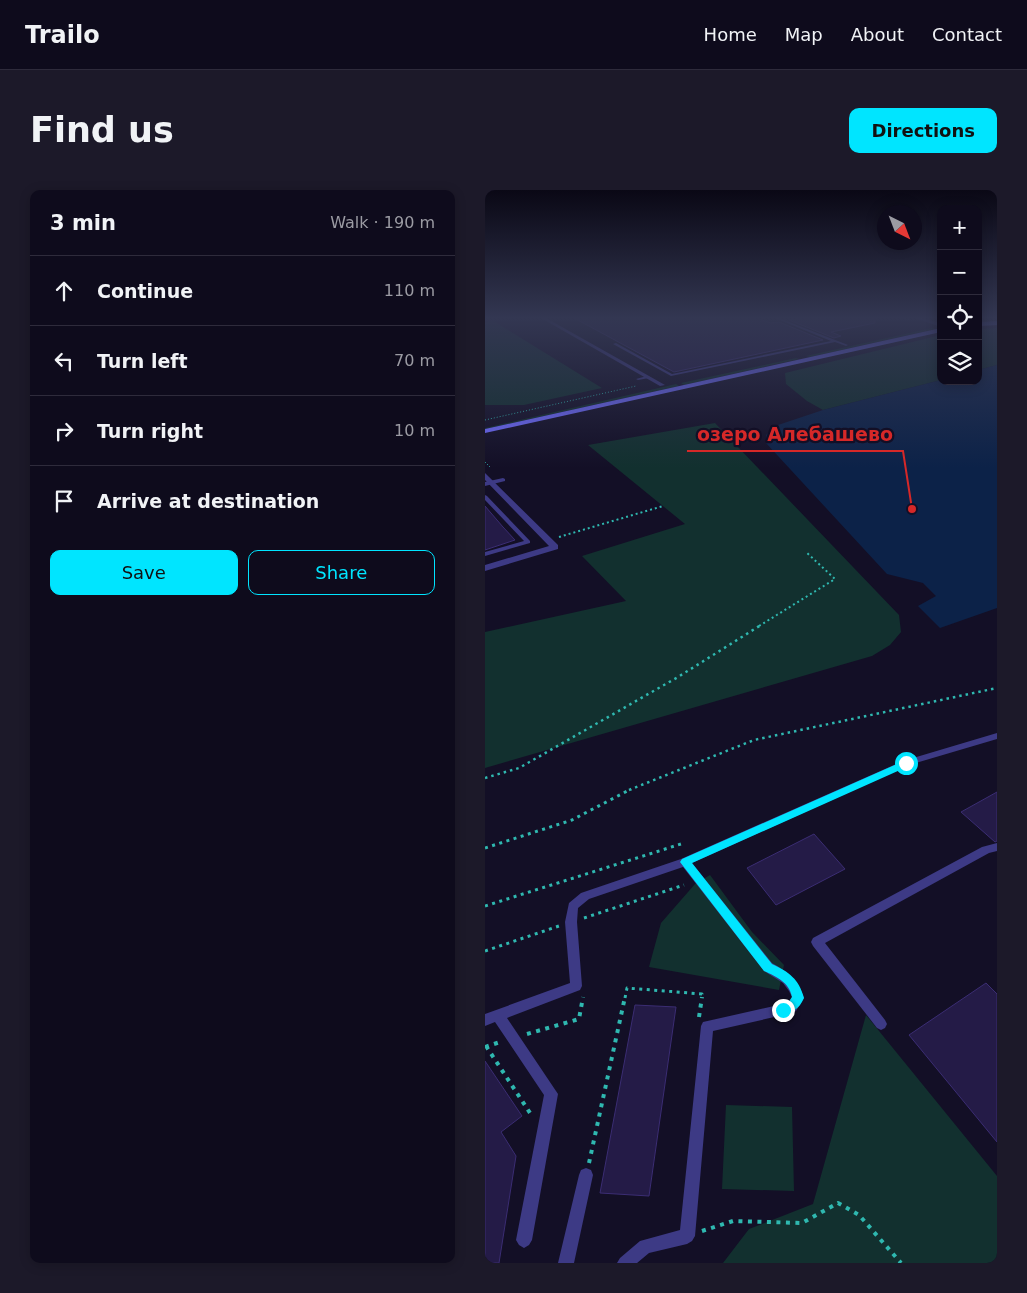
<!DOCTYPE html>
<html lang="en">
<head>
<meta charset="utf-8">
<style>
  :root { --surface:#0e0b1c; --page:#1c1929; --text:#f1f3f6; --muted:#9b9ba3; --line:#2e2b3b; --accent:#00e5ff }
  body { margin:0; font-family:"DejaVu Sans",sans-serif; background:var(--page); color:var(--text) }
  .controls { position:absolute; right:15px; top:15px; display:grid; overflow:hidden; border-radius:10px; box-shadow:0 2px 12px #0003 }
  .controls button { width:45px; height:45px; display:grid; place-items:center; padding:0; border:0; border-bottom:1px solid var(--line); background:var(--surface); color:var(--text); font:25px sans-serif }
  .compass { position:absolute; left:392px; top:15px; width:45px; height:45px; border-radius:50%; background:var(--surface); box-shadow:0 2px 12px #0003; rotate:138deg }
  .stop { position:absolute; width:15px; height:15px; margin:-11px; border:4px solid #00e5ff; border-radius:50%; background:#fff }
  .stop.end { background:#00e5ff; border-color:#fff; box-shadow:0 1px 5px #0008 }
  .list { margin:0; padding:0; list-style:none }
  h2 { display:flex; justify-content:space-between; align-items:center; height:65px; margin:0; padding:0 20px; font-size:21px }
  h2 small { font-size:16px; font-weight:400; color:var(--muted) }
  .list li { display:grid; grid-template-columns:32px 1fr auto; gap:15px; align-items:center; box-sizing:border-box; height:70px; padding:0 20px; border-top:1px solid var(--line) }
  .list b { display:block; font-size:19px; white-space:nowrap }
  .list em { font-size:16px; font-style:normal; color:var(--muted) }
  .actions { display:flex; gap:10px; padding:15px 20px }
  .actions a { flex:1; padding:11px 0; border:1px solid var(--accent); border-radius:10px; text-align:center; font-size:18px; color:var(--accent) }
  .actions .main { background:var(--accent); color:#111 }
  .icon { flex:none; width:28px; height:28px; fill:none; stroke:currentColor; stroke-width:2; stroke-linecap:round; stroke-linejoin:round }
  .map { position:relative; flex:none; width:512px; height:1073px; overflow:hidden; border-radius:10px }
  header { display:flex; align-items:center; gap:30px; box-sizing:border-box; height:70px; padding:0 25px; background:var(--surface); border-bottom:1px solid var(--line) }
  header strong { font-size:24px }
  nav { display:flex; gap:28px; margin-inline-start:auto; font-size:18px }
  .intro { display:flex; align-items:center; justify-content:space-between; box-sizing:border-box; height:120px; padding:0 30px }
  h1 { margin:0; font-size:35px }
  .button { padding:12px 22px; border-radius:10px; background:var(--accent); color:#111; font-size:18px; font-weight:700 }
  main { display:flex; gap:30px; padding:0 30px }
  aside { flex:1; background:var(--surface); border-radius:10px; box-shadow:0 2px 12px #0003 }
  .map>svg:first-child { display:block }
  .green { fill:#12302f }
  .water { fill:#0c2248 }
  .building { fill:#241b47; stroke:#3b2d73 }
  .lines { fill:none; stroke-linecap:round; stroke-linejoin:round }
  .path-far4 { stroke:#2fb8b0; stroke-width:1; stroke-dasharray:1 2; stroke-linecap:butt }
  .path-far3 { stroke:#2fb8b0; stroke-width:2; stroke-dasharray:2 3; stroke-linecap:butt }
  .path-far2 { stroke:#2fb8b0; stroke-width:2.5; stroke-dasharray:2.5 4; stroke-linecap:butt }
  .path-far1 { stroke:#2fb8b0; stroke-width:3; stroke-dasharray:3 4.5; stroke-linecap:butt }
  .path { stroke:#2fb8b0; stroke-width:4; stroke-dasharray:4 5.5; stroke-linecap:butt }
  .lane { fill:#3d3a85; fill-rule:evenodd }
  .street { fill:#3d3a85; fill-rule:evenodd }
  .secondary { fill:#6f6bff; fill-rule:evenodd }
  .route { fill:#00e5ff }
  .leader { fill:none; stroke:#d62828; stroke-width:2 }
  .callout-dot { fill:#d62828; stroke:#130f26; stroke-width:2 }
  .callout-label { font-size:19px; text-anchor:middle; font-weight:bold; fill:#d62828; stroke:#130f26; stroke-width:4.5; stroke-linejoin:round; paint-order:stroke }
</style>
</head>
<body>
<header>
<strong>Trailo</strong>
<nav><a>Home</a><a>Map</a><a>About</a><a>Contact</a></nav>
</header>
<div class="intro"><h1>Find us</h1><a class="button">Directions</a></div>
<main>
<aside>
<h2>3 min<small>Walk · 190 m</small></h2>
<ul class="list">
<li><svg class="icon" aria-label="ahead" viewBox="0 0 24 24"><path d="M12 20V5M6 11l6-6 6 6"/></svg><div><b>Continue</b></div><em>110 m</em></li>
<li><svg class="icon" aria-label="left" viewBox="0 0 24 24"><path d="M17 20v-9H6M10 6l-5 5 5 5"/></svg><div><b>Turn left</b></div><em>70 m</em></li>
<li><svg class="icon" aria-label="right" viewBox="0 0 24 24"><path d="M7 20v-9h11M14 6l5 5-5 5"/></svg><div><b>Turn right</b></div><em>10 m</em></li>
<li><svg class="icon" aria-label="arrive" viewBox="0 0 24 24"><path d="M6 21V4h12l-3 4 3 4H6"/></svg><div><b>Arrive at destination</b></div></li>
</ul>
<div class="actions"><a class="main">Save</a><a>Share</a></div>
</aside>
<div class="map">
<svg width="512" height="1073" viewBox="0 0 512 1073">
  <rect width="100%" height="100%" fill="#130f26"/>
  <path class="green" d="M7 130 117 198 39 215H0V132Z
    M447 138 450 139 325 167 321 166Z
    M512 138V175L493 180V139Z
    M456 145V190L338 220 322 211 301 194 300 183Z
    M311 168 314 169 199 195 196 193Z
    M191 194 194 196 0 239V238Z
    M230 233 414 425 416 442 405 455 387 466 0 578V442L141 411 97 366 200 334 103 255Z
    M225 685 267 742 299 775 294 800 164 777 176 733 210 694Z
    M381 825 512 986V1073H238L264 1039 328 1014Z
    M241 915 307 917 309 1001 237 999Z"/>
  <path class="water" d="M512 175V418L455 438 433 416 451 406 438 393 402 384 281 253V245L290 236 338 220 456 190 493 191V180Z"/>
  <path class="building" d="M89 128H271L286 133 294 132 338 150 189 182Z
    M315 128H390V133L346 142 356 146 349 148 304 130Z
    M0 316 18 337 30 350 0 360Z
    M512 602V651L510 652 476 622Z
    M329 644 360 679 291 715 262 678Z
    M501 793 512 804V952L424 845Z
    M150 815 191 817 164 1006 115 1003Z
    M0 871 37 926 16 942 31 966 14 1073H0Z"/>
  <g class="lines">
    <path class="path-far4" d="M417 128 425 130
      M0 129 7 128
      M0 230 151 196
      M0 272 6 278"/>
    <path class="path-far3" d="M74 347 178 316
      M274 436 350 389 321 362"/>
    <path class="path-far2" d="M0 588 34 578 193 487 276 435
      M144 600 269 550 512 498"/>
    <path class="path-far1" d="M0 658 87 630 146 599
      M0 716 196 654
      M99 728 199 695
      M0 761 74 736
      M140 808 142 798 217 804 216 808"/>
    <path class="path" d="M214 827 217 807
      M42 844 94 829 98 807
      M1 856 47 926
      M0 857 15 852
      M104 973 140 807
      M217 1041 248 1031 317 1033 353 1013 374 1025 416 1073"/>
    <path class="lane" d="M290 128H294L363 155 361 156 350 152 186 186 128 154 131 153 187 184 346 151Z
      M162 186 164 188 153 190 151 189Z
      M18 288 20 289V291L0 296V292Z
      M0 305 2 306 45 351V353L0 366V362L39 351 0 310Z
      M512 543V549L424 575 207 673 287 773C303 782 313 790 319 808L311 821 307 823 228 841 210 1046 207 1051 202 1054 164 1063 152 1073H132L135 1068 155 1051 195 1040 216 836 218 832 298 814 303 813 307 807 304 801 298 793 279 781 198 677 104 709 93 718 92 732 97 796 95 800 22 828 73 904 47 1050 44 1055 39 1058 34 1055 31 1050 59 905 10 832 0 836V824L85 793 80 732 84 713 96 703 196 669 418 571Z
      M512 653V661L504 663 340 753 400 830 402 834 400 838 396 840 392 838 328 756 326 752 328 748 497 657Z
      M101 978 106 980 108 985 89 1073H73L94 985 96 980Z"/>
    <path class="street" d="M56 128H61L180 195 175 196Z
      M430 128H437L456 133V137Z
      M0 283 73 355V359L0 381V375L64 356 0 290Z"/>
    <path class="secondary" d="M512 131V135L493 136V132Z
      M456 138V142L0 243V239Z"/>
  </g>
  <linearGradient id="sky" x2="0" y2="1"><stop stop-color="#0a0815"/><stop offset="0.46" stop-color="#333752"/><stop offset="1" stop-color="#333752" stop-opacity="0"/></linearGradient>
  <rect width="512" height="278" fill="url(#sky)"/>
  <path class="route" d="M421 570 426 573 424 576 207 673 287 774C304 782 314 789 319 808 314 819 308 822 298 825L294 824 292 820 294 816 303 813 307 807C304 792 292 787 279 781L195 672 197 669Z"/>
  <path class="leader" d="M427 319L418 261H202"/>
  <circle class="callout-dot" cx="427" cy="319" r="5"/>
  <g class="callout-label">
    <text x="310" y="251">озеро Алебашево</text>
  </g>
</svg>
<div class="controls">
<button>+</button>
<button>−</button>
<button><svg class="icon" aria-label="locate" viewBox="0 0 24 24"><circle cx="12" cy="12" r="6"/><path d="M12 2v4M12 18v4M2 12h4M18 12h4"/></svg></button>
<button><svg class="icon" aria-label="layers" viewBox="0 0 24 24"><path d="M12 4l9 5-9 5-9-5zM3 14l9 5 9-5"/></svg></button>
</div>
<svg class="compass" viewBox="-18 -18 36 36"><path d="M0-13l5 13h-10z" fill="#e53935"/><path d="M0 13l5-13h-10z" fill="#9b9ba3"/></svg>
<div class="stop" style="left:421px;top:573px"></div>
<div class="stop end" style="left:298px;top:820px"></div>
</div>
</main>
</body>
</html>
